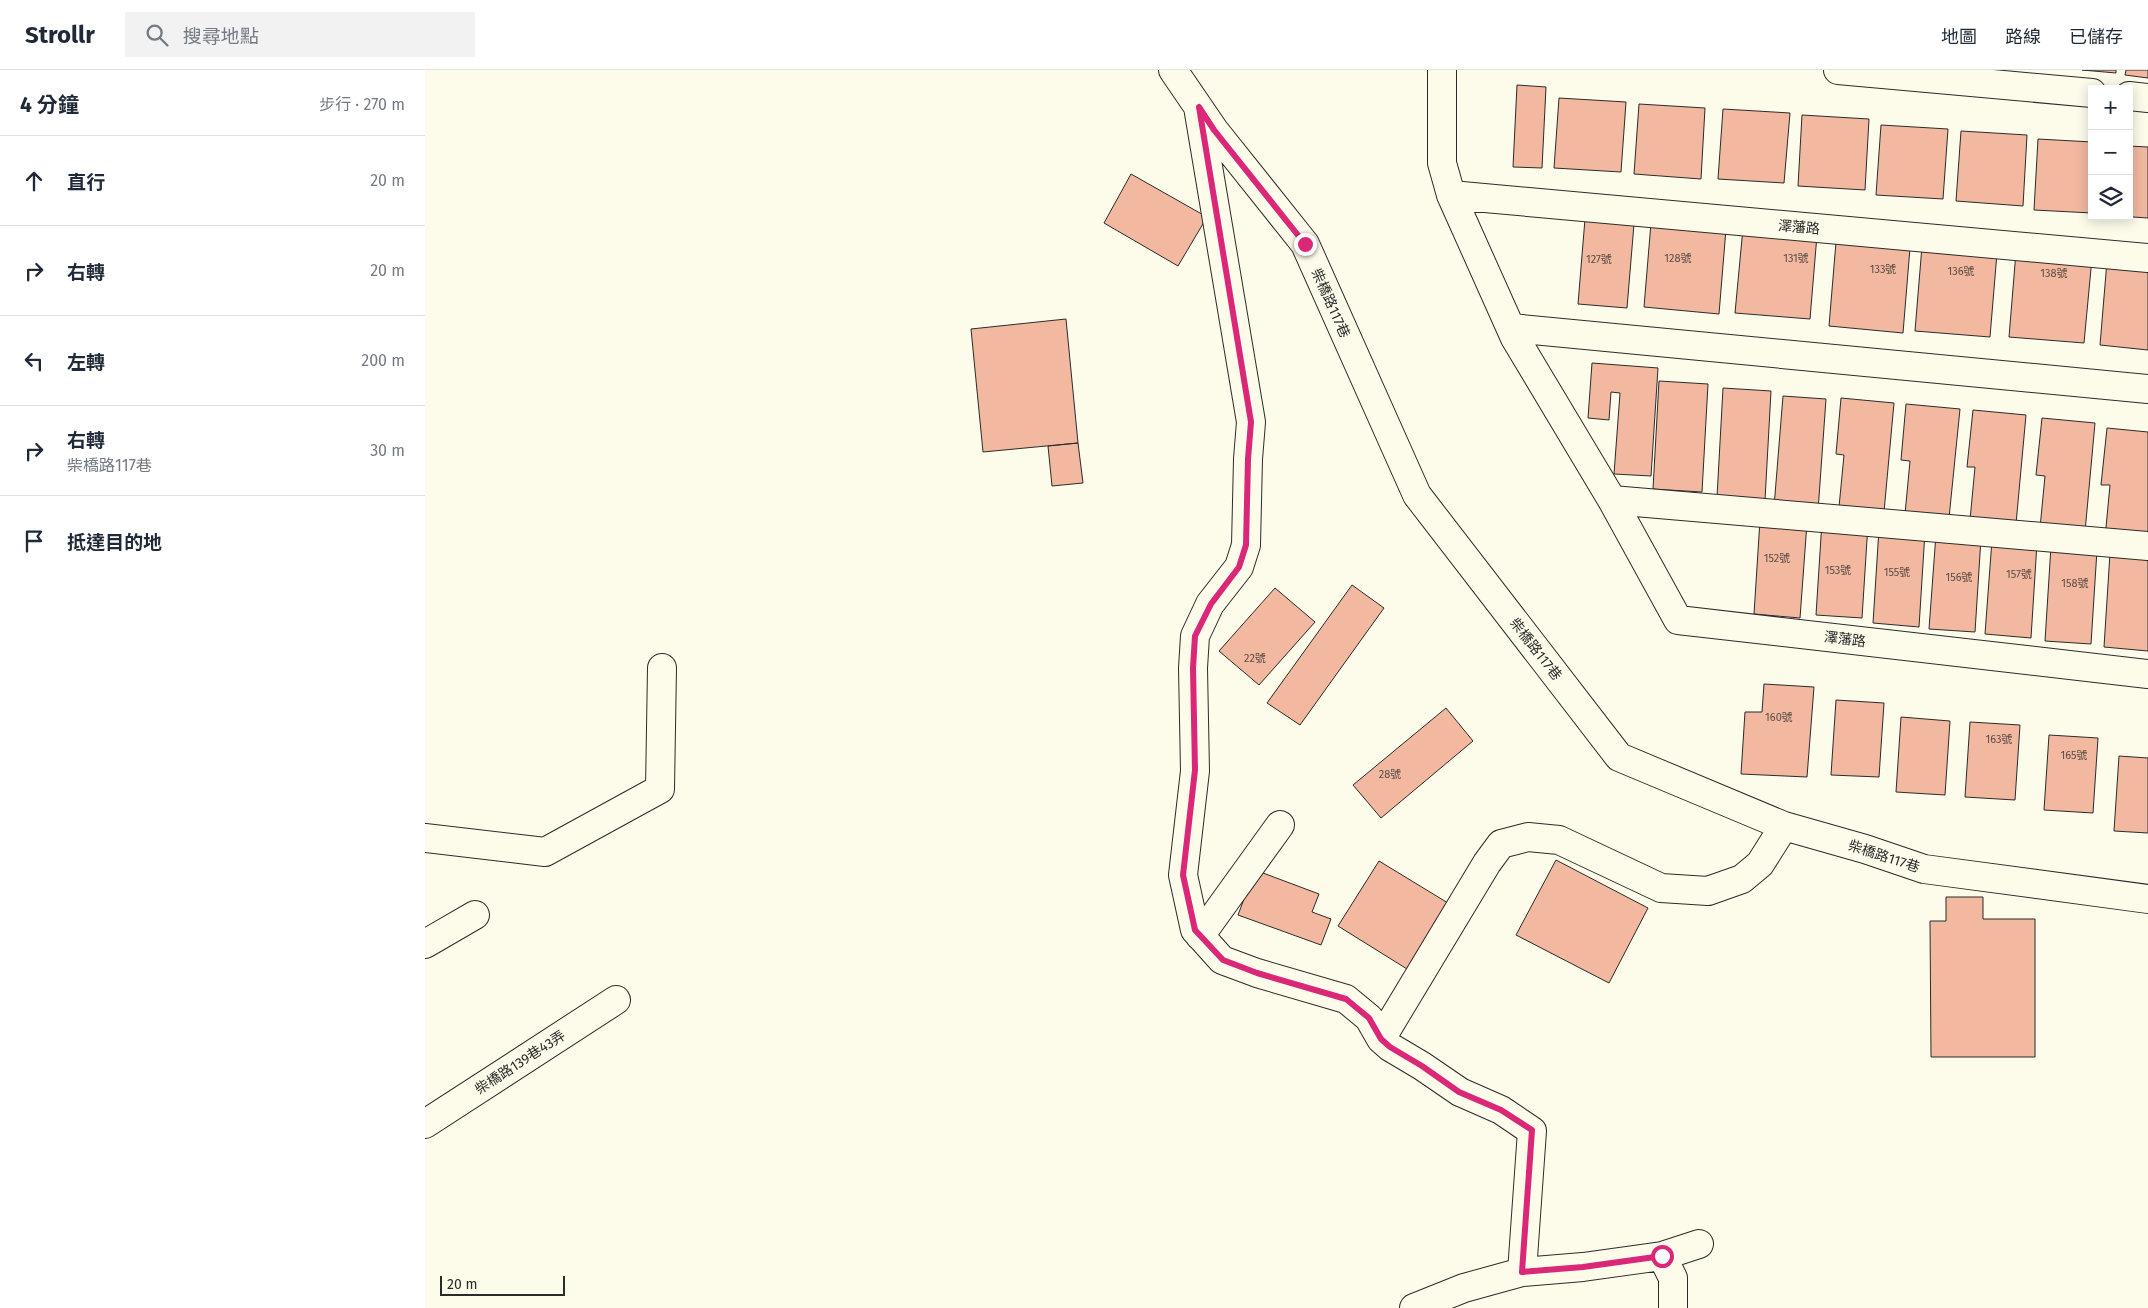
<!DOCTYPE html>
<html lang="zh-TW">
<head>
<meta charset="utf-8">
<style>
  :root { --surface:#fff; --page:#f2f2f3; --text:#1f2937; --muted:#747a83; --line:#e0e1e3 }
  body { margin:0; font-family:"Fira Sans","Noto Sans TC",sans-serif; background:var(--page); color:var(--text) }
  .controls { position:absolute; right:15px; top:15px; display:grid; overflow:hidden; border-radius:0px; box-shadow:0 2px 12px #0003 }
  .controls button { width:45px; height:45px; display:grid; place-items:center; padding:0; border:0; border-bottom:1px solid var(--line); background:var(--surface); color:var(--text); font:25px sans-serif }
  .scale { position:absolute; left:15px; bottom:12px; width:125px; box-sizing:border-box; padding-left:5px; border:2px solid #2b2b2b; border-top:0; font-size:14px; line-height:18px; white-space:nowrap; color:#2b2b2b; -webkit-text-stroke:4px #fdfbea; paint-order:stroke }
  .stop { position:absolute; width:15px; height:15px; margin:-11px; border:4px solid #db2777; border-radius:50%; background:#fff }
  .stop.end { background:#db2777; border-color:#fff; box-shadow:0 1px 5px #0008 }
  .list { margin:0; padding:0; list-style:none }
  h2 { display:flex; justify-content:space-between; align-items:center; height:65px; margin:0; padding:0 20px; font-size:21px }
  h2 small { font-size:16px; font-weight:400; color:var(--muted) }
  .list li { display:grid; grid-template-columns:32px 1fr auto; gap:15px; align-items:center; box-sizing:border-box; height:90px; padding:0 20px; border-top:1px solid var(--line) }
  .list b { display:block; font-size:19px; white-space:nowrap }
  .list p { margin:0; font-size:16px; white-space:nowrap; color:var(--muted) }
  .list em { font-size:16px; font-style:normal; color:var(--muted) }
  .icon { flex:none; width:28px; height:28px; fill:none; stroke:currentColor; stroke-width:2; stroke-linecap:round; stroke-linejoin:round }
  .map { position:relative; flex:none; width:1723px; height:1238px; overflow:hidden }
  header { display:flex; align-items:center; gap:30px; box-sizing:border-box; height:70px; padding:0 25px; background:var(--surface); border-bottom:1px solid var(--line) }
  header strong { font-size:24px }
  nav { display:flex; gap:28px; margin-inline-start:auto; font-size:18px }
  .search { width:350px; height:45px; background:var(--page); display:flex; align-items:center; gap:12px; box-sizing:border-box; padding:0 18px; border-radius:0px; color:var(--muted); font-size:19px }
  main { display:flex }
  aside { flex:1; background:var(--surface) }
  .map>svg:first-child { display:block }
  .building { fill:#f2b8a0; stroke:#2b2b2b }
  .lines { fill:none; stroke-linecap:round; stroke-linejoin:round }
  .minor-casing { stroke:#2b2b2b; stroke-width:30 }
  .minor { stroke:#fdfbea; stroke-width:28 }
  .route { stroke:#db2777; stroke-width:6 }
  .labels { text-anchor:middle; stroke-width:4; stroke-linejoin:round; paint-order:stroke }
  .number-label { font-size:11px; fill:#5d4e48 }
  .street-label { font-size:14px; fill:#2b2b2b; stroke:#fdfbea }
</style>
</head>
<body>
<header>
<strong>Strollr</strong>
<div class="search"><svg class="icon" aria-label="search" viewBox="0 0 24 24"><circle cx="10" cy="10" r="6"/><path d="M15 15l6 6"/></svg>搜尋地點</div>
<nav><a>地圖</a><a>路線</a><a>已儲存</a></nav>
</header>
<main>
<aside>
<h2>4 分鐘<small>步行 · 270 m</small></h2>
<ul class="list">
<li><svg class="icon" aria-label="ahead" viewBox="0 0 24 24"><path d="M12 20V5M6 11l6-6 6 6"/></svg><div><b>直行</b></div><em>20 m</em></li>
<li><svg class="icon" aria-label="right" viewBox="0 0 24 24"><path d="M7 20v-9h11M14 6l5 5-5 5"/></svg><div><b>右轉</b></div><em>20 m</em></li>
<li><svg class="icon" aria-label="left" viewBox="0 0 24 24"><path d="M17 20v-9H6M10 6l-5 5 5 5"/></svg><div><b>左轉</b></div><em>200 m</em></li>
<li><svg class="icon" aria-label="right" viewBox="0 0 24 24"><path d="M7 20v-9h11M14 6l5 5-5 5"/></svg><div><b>右轉</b><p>柴橋路117巷</p></div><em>30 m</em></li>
<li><svg class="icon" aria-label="arrive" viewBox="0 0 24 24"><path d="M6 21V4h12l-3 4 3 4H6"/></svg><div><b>抵達目的地</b></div></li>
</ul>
</aside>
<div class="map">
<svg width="1723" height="1238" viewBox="0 0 1723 1238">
  <rect width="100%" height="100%" fill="#fdfbea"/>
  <path class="building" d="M1657 0H1691V3Z
    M1701 0H1723V8L1700 5Z
    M1092 15 1121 17 1117 98 1088 97Z
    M1134 28 1201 32 1196 102 1129 98Z
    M1214 34 1280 38 1276 109 1209 104Z
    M1298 39 1365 43 1359 113 1293 109Z
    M1377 45 1444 49 1440 120 1373 116Z
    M1456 55 1523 59 1518 129 1451 125Z
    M1536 61 1602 65 1598 136 1531 131Z
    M1613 69 1667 72V143L1609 140Z
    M1704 76 1723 77V148L1693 146H1704Z
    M706 104 782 147 753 196 679 153Z
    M1160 149 1209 154 1202 238 1153 234Z
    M1226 153 1301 159 1294 244 1219 237Z
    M1318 158 1392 165 1385 249 1310 243Z
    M1411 172 1485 178 1478 263 1404 256Z
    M1497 176 1572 183 1565 267 1490 261Z
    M1591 182 1667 188 1659 273 1584 267Z
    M1682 191 1723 194V280L1675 275Z
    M641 249 653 373 558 382 546 259Z
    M1167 293 1233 298 1226 406 1189 404 1195 323 1186 322 1184 350 1163 348Z
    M1234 311 1283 314 1277 422 1228 419Z
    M1298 318 1346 321 1340 430 1292 427Z
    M1358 326 1401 329 1393 441 1349 437Z
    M1416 328 1469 333 1459 442 1414 437 1419 385 1411 384Z
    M1481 334 1535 339 1524 448 1480 444 1485 391 1476 390Z
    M1548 340 1601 345 1591 454 1545 450 1550 397H1542Z
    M1617 348 1670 353 1660 462 1615 458 1620 406 1611 405Z
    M1682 358 1723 362V472L1680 468 1685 415H1676Z
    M653 373 658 413 627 416 623 376Z
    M1335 450 1382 453 1375 548 1329 544Z
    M1397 451 1443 454 1437 548 1391 545Z
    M1454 459 1500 462 1494 557 1448 553Z
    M1511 464 1556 468 1550 562 1504 559Z
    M1567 470 1612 473 1606 568 1560 564Z
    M1626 476 1672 480 1666 574 1620 571Z
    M1685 483 1723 485V581L1679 577Z
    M927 515 959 538 875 655 842 633Z
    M850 518 890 552 834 615 794 581Z
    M1339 614 1389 617 1382 707 1316 704 1320 642H1337Z
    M1411 630 1459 633 1454 707 1406 705Z
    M1021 638 1048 671 956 748 928 715Z
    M1476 647 1525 651 1520 725 1471 722Z
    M1545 652 1595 655 1590 730 1540 727Z
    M1624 665 1673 668 1668 743 1619 740Z
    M1694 686 1723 688V763L1689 761Z
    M1131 790 1223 838 1184 913 1091 865Z
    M954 791 1023 833 982 899 913 856Z
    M830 800 894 824 887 842 906 849 896 875 813 845Z
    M1521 827H1558V849H1610V987H1506L1505 851H1521Z"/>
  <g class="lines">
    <defs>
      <path id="minor" d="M748 0 789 60 880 174 992 425 1194 687 1359 756 1440 779 1499 799 1723 829
        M1017 0V93L1026 125 1090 268 1187 430 1253 550 1723 604
        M1413 0 1667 23
        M1704 26 1723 28
        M773 37 826 352 823 389 821 475 814 497 785 534 770 566 768 598 770 701 758 805 770 860 797 890 832 903 921 929 944 948 956 969 965 977 997 996 1035 1022 1076 1040 1107 1061 1097 1202
        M1026 125 1723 188
        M1086 258 1723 319
        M1187 430 1723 476
        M0 768 120 782 235 719 237 598
        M775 866 855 755
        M0 874 50 845
        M956 969 1062 793 1076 774 1103 767 1134 770 1236 818 1283 821 1317 809 1335 794 1359 756
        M0 1054 191 930
        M1237 1186 1248 1208V1238
        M989 1238 1039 1218 1097 1202 1158 1197 1237 1186 1274 1174"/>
    </defs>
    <use href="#minor" class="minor-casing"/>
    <use href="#minor" class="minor"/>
  </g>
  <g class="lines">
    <path class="route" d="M880 174 789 60 774 37 826 352 823 389 821 475 814 497 786 534 770 566 768 598 770 700 758 805 770 860 798 890 832 903 921 929 944 948 956 969 965 977 997 996 1034 1022 1076 1040 1107 1060 1097 1202 1158 1197 1237 1186"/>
  </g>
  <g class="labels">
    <g class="number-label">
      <text x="1253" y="192">128號</text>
      <text x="1371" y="192">131號</text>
      <text x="1174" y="193">127號</text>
      <text x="1458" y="203">133號</text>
      <text x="1536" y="205">136號</text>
      <text x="1629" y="207">138號</text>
      <text x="1352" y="492">152號</text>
      <text x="1413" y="504">153號</text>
      <text x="1472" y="506">155號</text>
      <text x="1594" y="508">157號</text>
      <text x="1534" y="511">156號</text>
      <text x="1650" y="517">158號</text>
      <text x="830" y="592">22號</text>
      <text x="1354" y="651">160號</text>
      <text x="1574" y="673">163號</text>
      <text x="1649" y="689">165號</text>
      <text x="965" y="708">28號</text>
    </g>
    <g class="street-label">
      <text transform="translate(1374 157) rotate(5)" y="5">澤藩路</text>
      <text transform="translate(906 233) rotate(66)" y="5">柴橋路117巷</text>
      <text transform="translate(1420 569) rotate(7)" y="5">澤藩路</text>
      <text transform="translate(1111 579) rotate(52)" y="5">柴橋路117巷</text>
      <text transform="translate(1459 786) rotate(18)" y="5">柴橋路117巷</text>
      <text transform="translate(95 992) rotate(-33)" y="5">柴橋路139巷43弄</text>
    </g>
  </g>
</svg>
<div class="controls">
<button>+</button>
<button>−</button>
<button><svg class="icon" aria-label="layers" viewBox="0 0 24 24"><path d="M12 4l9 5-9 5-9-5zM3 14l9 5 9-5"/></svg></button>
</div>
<div class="scale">20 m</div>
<div class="stop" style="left:1237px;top:1186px"></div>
<div class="stop end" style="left:880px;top:174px"></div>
</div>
</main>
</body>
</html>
